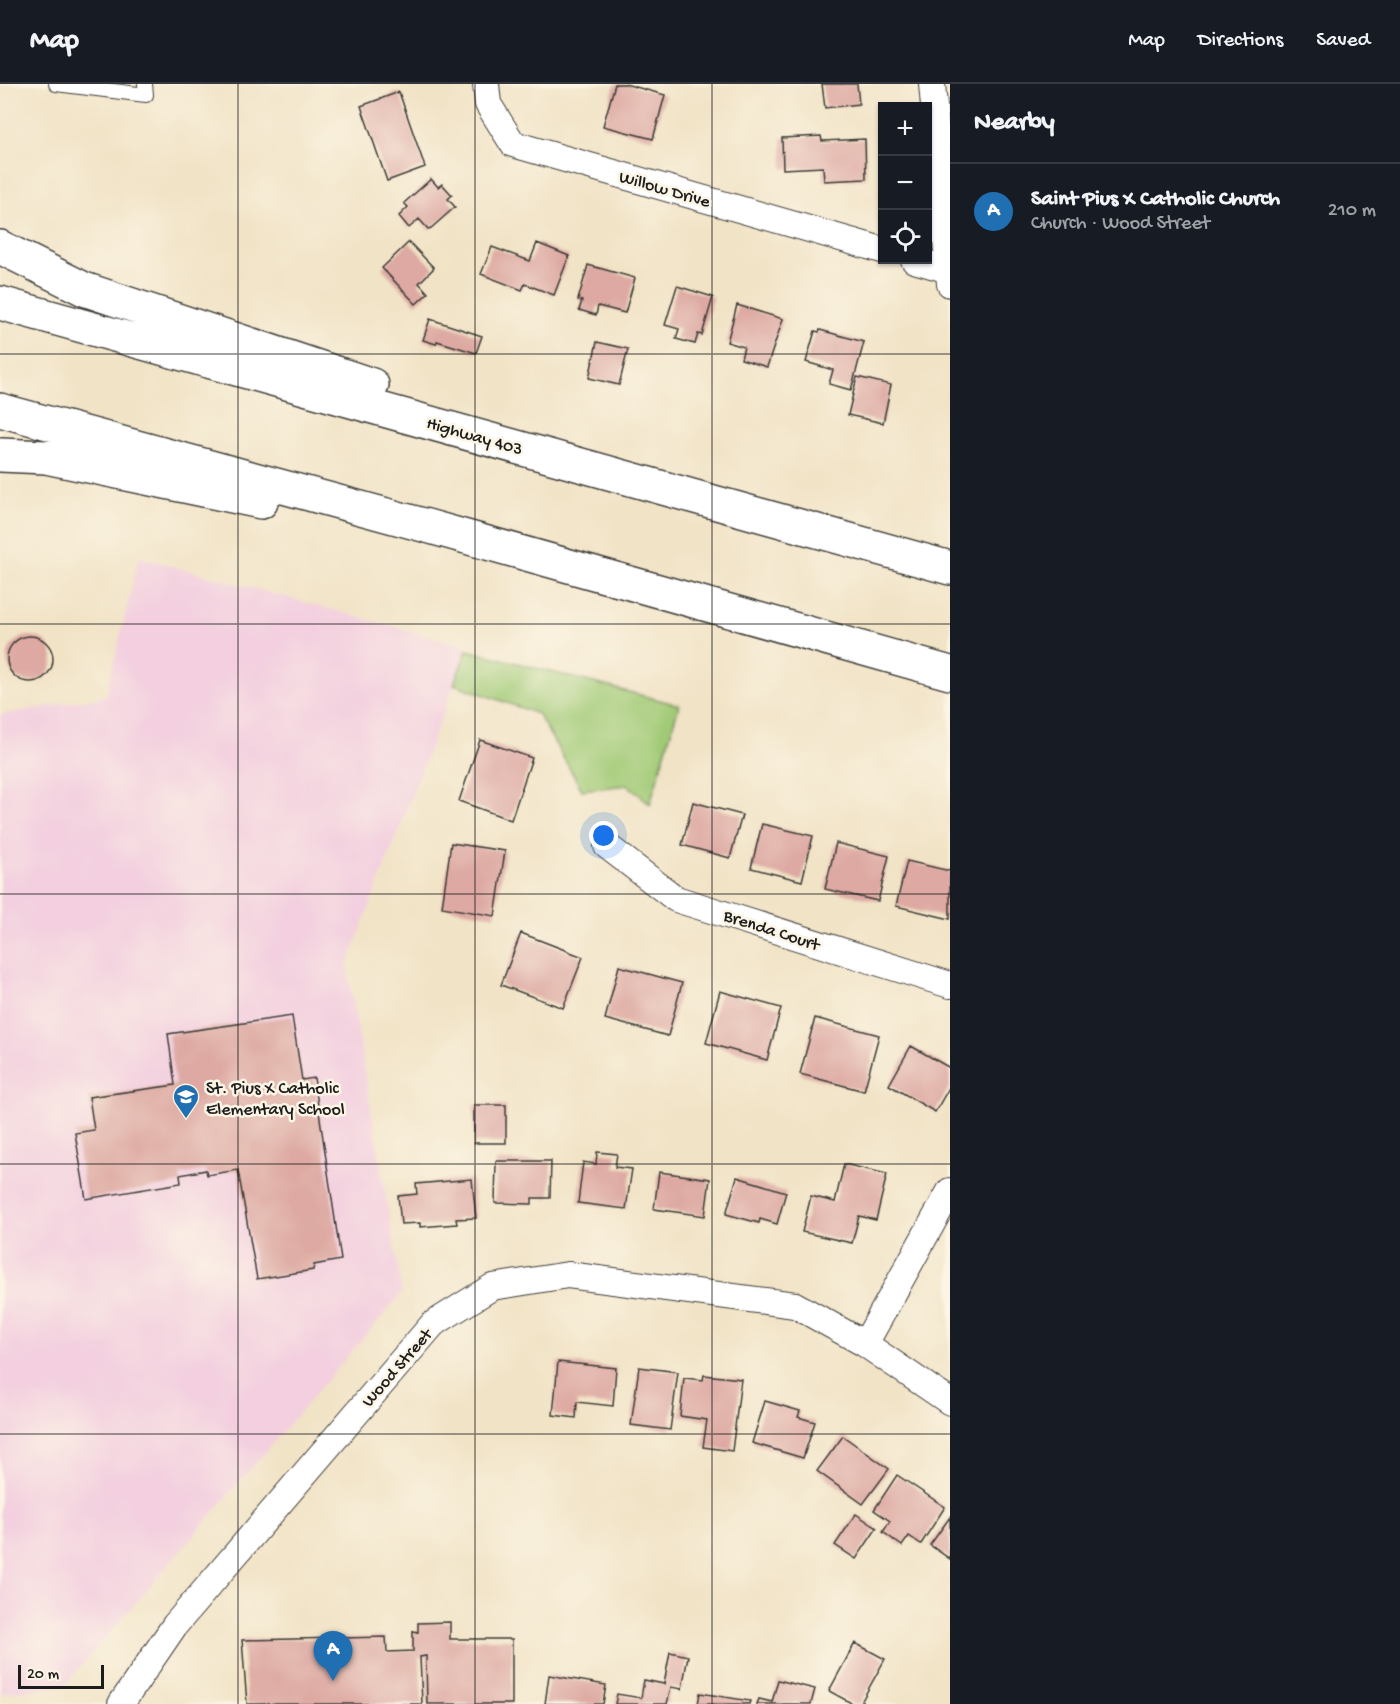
<!DOCTYPE html>
<html lang="en">
<head>
<meta charset="utf-8">
<style>
  :root { --surface:#171b24; --page:#242831; --text:#f1f3f6; --muted:#9ea1a6; --line:#363941; --accent:#1f6fb2 }
  body { margin:0; font-family:"Gochi Hand",sans-serif; background:var(--page); color:var(--text) }
  .controls { position:absolute; right:18px; top:18px; display:grid; overflow:hidden; border-radius:0px; box-shadow:0 2px 4px #0004 }
  .controls button { width:54px; height:54px; display:grid; place-items:center; padding:0; border:0; border-bottom:2px solid var(--line); background:var(--surface); color:var(--text); font:30px sans-serif }
  .scale { position:absolute; left:18px; bottom:15px; width:86px; box-sizing:border-box; padding-left:6px; border:3px solid #1c1c1c; border-top:0; font-size:16px; line-height:21px; white-space:nowrap; color:#1c1c1c; -webkit-text-stroke:4px #fcf5e5; paint-order:stroke }
  .you { position:absolute; left:604px; top:752px; width:21px; height:21px; margin:-15px; border:4px solid #fff; border-radius:50%; background:#1a73e8; box-shadow:0 0 0 9px #1a73e833 }
  .badge { display:grid; place-items:center; width:39px; height:39px; border-radius:50%; background:var(--accent); color:#fff; font-size:20px; font-weight:700 }
  .pin { position:absolute; translate:-50% -50px; filter:drop-shadow(0 2px 3px #0008) }
  .pin::after { content:''; position:absolute; top:32px; width:21px; height:18px; background:inherit; clip-path:polygon(0 0,100% 0,50% 100%) }
  .list { margin:0; padding:0; list-style:none }
  h2 { display:flex; justify-content:space-between; align-items:center; height:78px; margin:0; padding:0 24px; font-size:26px }
  h2 small { font-size:20px; font-weight:400; color:var(--muted) }
  .list li { display:grid; grid-template-columns:39px 1fr auto; gap:18px; align-items:center; box-sizing:border-box; height:96px; padding:0 24px; border-top:2px solid var(--line) }
  .list b { display:block; font-size:22px; white-space:nowrap }
  .list p { margin:0; font-size:20px; white-space:nowrap; color:var(--muted) }
  .list em { font-size:20px; font-style:normal; color:var(--muted) }
  .icon { flex:none; width:33px; height:33px; fill:none; stroke:currentColor; stroke-width:2; stroke-linecap:round; stroke-linejoin:round }
  .map { position:relative; flex:none; width:950px; height:1620px; overflow:hidden }
  header { display:flex; align-items:center; gap:36px; box-sizing:border-box; height:84px; padding:0 30px; background:var(--surface); border-bottom:2px solid var(--line) }
  header strong { font-size:28px }
  nav { display:flex; gap:33px; margin-inline-start:auto; font-size:21px }
  main { display:flex }
  aside { flex:1; background:var(--surface) }
  .map>svg:first-child { display:block }
  .built { fill:#f3cfdf }
  .green { fill:#a1ca76; stroke:#5e7349; stroke-width:1.5 }
  .building { fill:#dda9a2 }
  .lines { fill:none; stroke-linecap:round; stroke-linejoin:round }
  .service-casing { stroke:#3c3a36; stroke-width:16 }
  .minor-casing { stroke:#3c3a36; stroke-width:28 }
  .motorway-casing { stroke:#3c3a36; stroke-width:36 }
  .service { stroke:#fff; stroke-width:14 }
  .minor { stroke:#fff; stroke-width:26 }
  .motorway { stroke:#fff; stroke-width:33 }
  .grid { fill:none; stroke:#1c1c1c; stroke-width:1.5; stroke-opacity:0.55 }
  .labels { text-anchor:middle; stroke-width:5; stroke-linejoin:round; paint-order:stroke }
  .street-label { font-size:18px; fill:#1c1c1c; stroke:#fcf5e5 }
  .poi-label { font-size:18px; fill:#1c1c1c; stroke:#fcf5e5; text-anchor:start }
</style>
</head>
<body>
<header>
<strong>Map</strong>
<nav><a>Map</a><a>Directions</a><a>Saved</a></nav>
</header>
<main>
<div class="map">
<svg width="950" height="1620" viewBox="0 0 950 1620">
  <rect width="100%" height="100%" fill="#fcf5e5"/>
  <filter id="ink" filterUnits="userSpaceOnUse"><feTurbulence type="fractalNoise" baseFrequency=".0167" numOctaves="2"/><feDisplacementMap in="SourceGraphic" scale="12" xChannelSelector="R" yChannelSelector="G"/><feConvolveMatrix kernelMatrix="1 2 1 2 8 2 1 2 1" color-interpolation-filters="sRGB"/></filter>
  <filter id="wash" filterUnits="userSpaceOnUse"><feTurbulence type="fractalNoise" baseFrequency=".008" numOctaves="4" result="noise"/><feDisplacementMap in="SourceGraphic" scale="24" xChannelSelector="R" yChannelSelector="G"/><feGaussianBlur stdDeviation="1.35" result="paint"/><feColorMatrix in="noise" values="0 0 0 0 0 0 0 0 0 0 0 0 0 0 0 0 0 1.4 0 .05"/><feComposite in="paint" operator="in"/></filter>
  <g filter="url(#wash)">
    <rect width="100%" height="100%" fill="#f1e3c6"/>
    <path class="built" d="M139 473 468 563 347 882 402 1209 64 1602 0 1609V631L106 612Z"/>
    <path class="green" d="M467 566 679 621 650 720 628 701 582 706 538 630 454 600Z"/>
    <g id="blocks">
      <path class="building" d="M615 0H625L665 11 653 55 603 42Z
        M822 0H857L859 20 825 24Z
        M399 8 425 83 387 97 361 22Z
        M821 52 822 57 865 55 866 95 824 97 823 83 783 85 782 54Z
        M431 95 438 103 442 100 452 111 448 115 455 123 429 146 419 135 409 144 399 132 408 123 404 119Z
        M409 158 434 184 419 199 428 209 416 220 382 184Z
        M537 159 569 172 554 211 525 200 522 206 481 190 492 163 530 177Z
        M588 181 635 194 625 229 598 222 596 231 579 226 582 217 578 216Z
        M677 202 713 213 702 251 698 250 695 260 676 255 679 245 665 241Z
        M737 221 783 235 767 283 741 275 744 263 727 258Z
        M430 235 482 252 476 269 437 257 436 260 423 256Z
        M820 246 864 258 851 306 829 300 833 286 806 278 815 247 819 248Z
        M597 258 628 265 619 301 589 294Z
        M857 293 891 301 883 339 848 331Z
        M7 575a23 23 0 1 1 46 0a23 23 0 1 1-46 0Z
        M480 656 532 674 511 736 459 717Z
        M693 718 742 731 730 774 682 761Z
        M762 740 813 752 802 797 751 784Z
        M451 759 505 767 495 832 442 823Z
        M836 759 889 772 878 817 825 805Z
        M907 777 950 787V835L896 822Z
        M521 849 583 873 563 924 501 901Z
        M619 882 682 899 668 952 605 935Z
        M720 907 781 924 767 976 706 959Z
        M292 932 302 996 314 994 341 1176 314 1181 313 1186 257 1195 238 1086 207 1091 206 1086 180 1091 181 1099 86 1115 75 1049 94 1046 89 1013 175 1001 168 950Z
        M815 934 879 951 864 1007 800 990Z
        M911 962 950 984V1002L935 1028 889 1001Z
        M474 1021H506V1059H474Z
        M597 1068 617 1070 615 1083 632 1085 626 1125 578 1119 583 1078 596 1080Z
        M496 1077H551L550 1114H532V1120L495 1119Z
        M844 1080 887 1090 876 1136 859 1132 852 1159 802 1148 811 1112 835 1118Z
        M659 1088 710 1095 705 1132 654 1125Z
        M737 1093 786 1108 777 1140 760 1135 759 1139 726 1130Z
        M472 1095 476 1134 456 1135 457 1140 420 1143V1139L401 1140 398 1112 417 1110 416 1100Z
        M558 1278 616 1284 613 1322 577 1318 576 1334 553 1331Z
        M639 1283 678 1288 670 1346 631 1341Z
        M704 1291 741 1295 732 1367 703 1363 707 1336 680 1332 684 1294 703 1296Z
        M765 1317 800 1327 798 1333 815 1338 803 1374 752 1359Z
        M843 1352 889 1385 863 1420 817 1387Z
        M897 1391 945 1423 921 1460 909 1452 902 1462 883 1448 890 1437 874 1426Z
        M856 1430 877 1444 856 1475 835 1461Z
        M950 1433V1475L930 1461Z
        M450 1538V1555H512V1620H427L426 1572 420 1573 422 1620H247L242 1556 386 1553 387 1568 413 1567V1547L418 1548V1539Z
        M855 1559 885 1575 860 1620H853L829 1607Z
        M670 1568 688 1572 682 1605 671 1603 667 1620H615L617 1610 641 1614 644 1596 664 1600Z
        M549 1591 606 1601 603 1620H545Z
        M778 1596 815 1605 811 1620H757L759 1615 772 1618Z
        M700 1609 750 1617 749 1620H698Z"/>
    </g>
  </g>
  <g filter="url(#ink)">
    <use href="#blocks" fill-opacity="0" stroke="#3c3a36" stroke-width="1.5"/>
    <g class="lines">
      <defs>
        <path id="service" d="M56 0 146 11 145 0"/>
        <path id="minor" d="M486 0 488 20 513 60 882 166
          M932 0 950 200
          M914 176 949 186
          M607 762 676 815 950 901
          M865 1260 950 1107
          M121 1620 175 1541 433 1240 492 1203 568 1191 795 1221 865 1260 950 1318"/>
        <path id="motorway" d="M0 163 84 205 372 301
          M0 219 950 484
          M0 326 427 442 950 589
          M0 371 46 373 261 418"/>
      </defs>
      <use href="#service" class="service-casing"/>
      <use href="#minor" class="minor-casing"/>
      <use href="#motorway" class="motorway-casing"/>
      <use href="#service" class="service"/>
      <use href="#minor" class="minor"/>
      <use href="#motorway" class="motorway"/>
    </g>
  </g>
  <path class="grid" d="M238 0V1620M475 0V1620M712 0V1620M0 270H950M0 540H950M0 810H950M0 1080H950M0 1350H950"/>
  <defs>
    <symbol id="school-pin" viewBox="-11 -11 22 30"><path d="M0 17L-7.5 6A9.5 9.5 0 1 1 7.5 6Z" fill="#1f6fb2" stroke="#fcf5e5"/><path d="M0-5L7-2L0 1L-7-2ZM-4 1L0 2.5L4 1V4Q0 6-4 4Z" fill="#fff"/></symbol>
  </defs>
  <g fill-rule="evenodd">
    <use href="#school-pin" x="171" y="998" width="30" height="40"/>
  </g>
  <g class="labels">
    <g class="street-label">
      <text transform="translate(665 104) rotate(16)" y="6">Willow Drive</text>
      <text transform="translate(475 351) rotate(16)" y="6">Highway 403</text>
      <text transform="translate(772 845) rotate(18)" y="6">Brenda Court</text>
      <text transform="translate(396 1283) rotate(-49)" y="6">Wood Street</text>
    </g>
    <g class="poi-label">
      <text x="206" y="1009">St. Pius X Catholic<tspan x="206" dy="21">Elementary School</tspan></text>
    </g>
  </g>
</svg>
<div class="controls">
<button>+</button>
<button>−</button>
<button><svg class="icon" aria-label="locate" viewBox="0 0 24 24"><circle cx="12" cy="12" r="6"/><path d="M12 2v4M12 18v4M2 12h4M18 12h4"/></svg></button>
</div>
<div class="scale">20 m</div>
<div class="you"></div>
<div class="pin badge" style="left:333px;top:1597px">A</div>
</div>
<aside>
<h2>Nearby<small></small></h2>
<ul class="list">
<li><span class="badge">A</span><div><b>Saint Pius X Catholic Church</b><p>Church · Wood Street</p></div><em>210 m</em></li>
</ul>
</aside>
</main>
</body>
</html>
